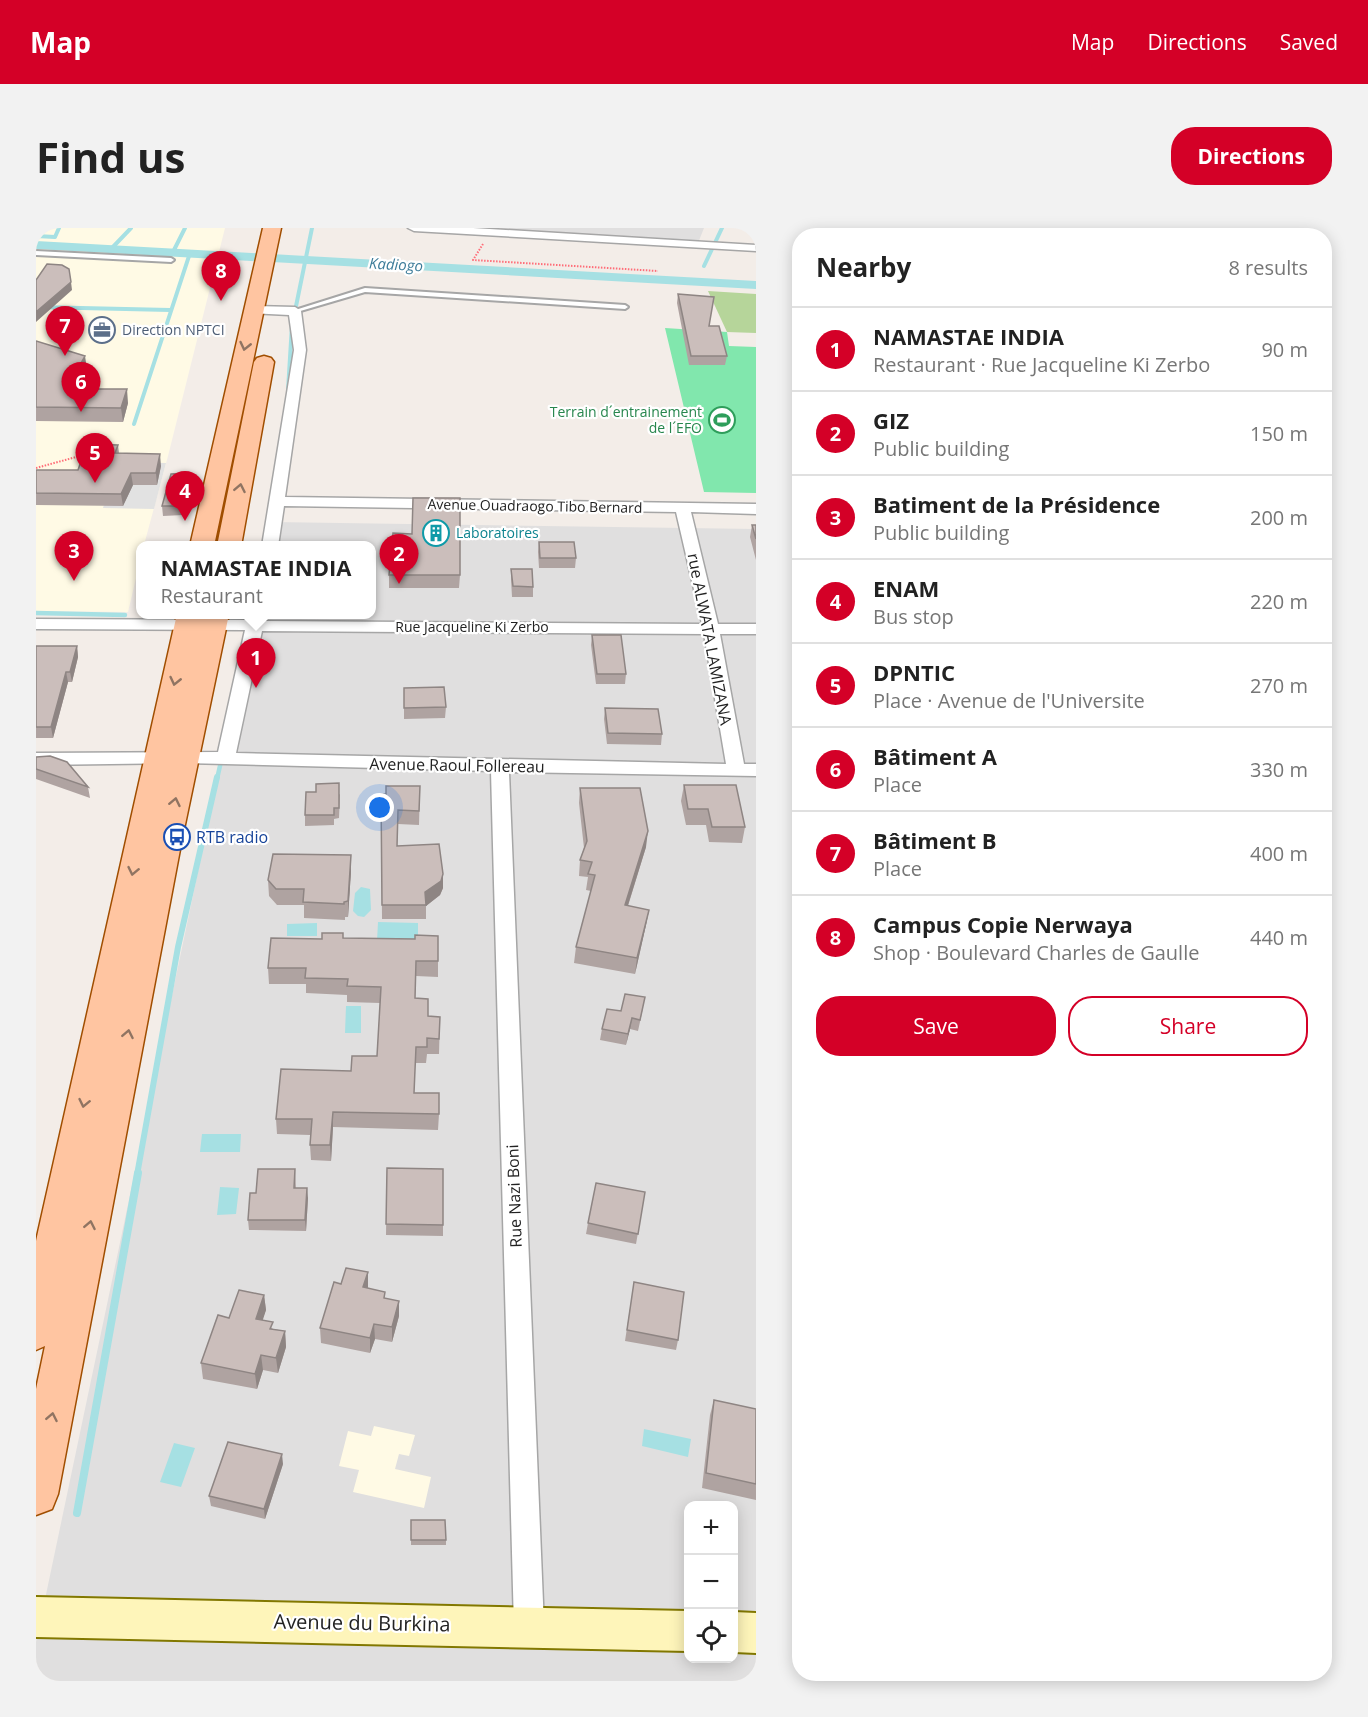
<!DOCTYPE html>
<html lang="en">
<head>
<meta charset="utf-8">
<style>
  :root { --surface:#fff; --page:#f2f2f2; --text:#222; --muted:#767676; --line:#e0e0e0; --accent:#d40027 }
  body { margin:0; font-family:"Open Sans",sans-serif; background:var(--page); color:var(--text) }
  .controls { position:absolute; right:18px; bottom:18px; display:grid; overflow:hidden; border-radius:12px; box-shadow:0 3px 15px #0003 }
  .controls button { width:54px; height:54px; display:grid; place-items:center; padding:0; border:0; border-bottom:2px solid var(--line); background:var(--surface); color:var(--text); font:30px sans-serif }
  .you { position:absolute; left:344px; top:580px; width:21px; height:21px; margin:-15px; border:4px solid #fff; border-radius:50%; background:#1a73e8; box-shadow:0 0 0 9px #1a73e833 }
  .badge { display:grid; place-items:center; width:39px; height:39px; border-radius:50%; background:var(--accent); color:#fff; font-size:20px; font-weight:700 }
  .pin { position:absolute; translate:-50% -50px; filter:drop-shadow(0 2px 3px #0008) }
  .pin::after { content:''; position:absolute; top:32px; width:21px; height:18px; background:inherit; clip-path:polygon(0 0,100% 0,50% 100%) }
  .popup { position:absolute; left:100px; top:313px; width:240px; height:78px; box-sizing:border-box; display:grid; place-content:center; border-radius:12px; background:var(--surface); filter:drop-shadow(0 2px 4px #0005); font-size:20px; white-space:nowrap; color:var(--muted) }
  .popup b { font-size:22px; color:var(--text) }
  .popup::after { content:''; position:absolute; left:50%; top:100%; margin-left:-12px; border:12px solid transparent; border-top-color:var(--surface) }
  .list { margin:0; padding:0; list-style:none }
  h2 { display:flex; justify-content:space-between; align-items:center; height:78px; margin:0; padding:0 24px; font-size:26px }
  h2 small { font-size:20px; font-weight:400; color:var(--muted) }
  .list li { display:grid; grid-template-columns:39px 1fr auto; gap:18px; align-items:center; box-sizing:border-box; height:84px; padding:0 24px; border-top:2px solid var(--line) }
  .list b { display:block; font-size:22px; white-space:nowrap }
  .list p { margin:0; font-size:20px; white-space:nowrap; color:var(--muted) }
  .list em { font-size:20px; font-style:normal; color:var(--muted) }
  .actions { display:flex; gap:12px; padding:18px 24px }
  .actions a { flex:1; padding:14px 0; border:2px solid var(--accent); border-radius:24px; text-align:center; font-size:21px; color:var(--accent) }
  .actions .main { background:var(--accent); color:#fff }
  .icon { flex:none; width:33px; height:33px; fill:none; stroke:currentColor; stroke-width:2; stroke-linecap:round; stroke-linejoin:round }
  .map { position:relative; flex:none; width:720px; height:1453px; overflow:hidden; border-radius:24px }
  header { display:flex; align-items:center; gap:36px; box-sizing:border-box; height:84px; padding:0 30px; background:var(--accent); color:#fff }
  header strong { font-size:28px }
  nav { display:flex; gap:33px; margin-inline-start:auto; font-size:21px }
  .intro { display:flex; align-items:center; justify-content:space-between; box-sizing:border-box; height:144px; padding:0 36px }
  h1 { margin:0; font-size:42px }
  .button { padding:15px 27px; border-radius:24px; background:var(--accent); color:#fff; font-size:21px; font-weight:700 }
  main { display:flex; gap:36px; padding:0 36px }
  aside { flex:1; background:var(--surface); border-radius:24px; box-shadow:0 3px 15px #0003 }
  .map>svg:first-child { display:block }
  .residential { fill:#e0dfdf; fill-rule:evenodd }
  .education { fill:#fffae5 }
  .forest { fill:#b6d59a }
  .pitch { fill:#81e7ad }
  .parking { fill:#e2e2e2 }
  .water { fill:#a6e0e3 }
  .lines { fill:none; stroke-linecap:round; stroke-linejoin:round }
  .stream-far3 { stroke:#a6e0e3; stroke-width:4 }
  .stream-far2 { stroke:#a6e0e3; stroke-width:4.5 }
  .stream-far1 { stroke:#a6e0e3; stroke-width:6 }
  .stream { stroke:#a6e0e3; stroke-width:8 }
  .canal { fill:#a6e0e3; fill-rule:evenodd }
  .lane-casing { stroke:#a6a6a6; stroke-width:4 }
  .street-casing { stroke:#a6a6a6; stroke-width:3 }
  .secondary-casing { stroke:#827800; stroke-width:4 }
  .primary-casing { stroke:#a04e00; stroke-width:3 }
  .path { stroke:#ff6d78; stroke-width:2; stroke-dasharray:1.5 1.5; stroke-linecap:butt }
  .lane { fill:#fff; fill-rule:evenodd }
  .street { fill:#fff; fill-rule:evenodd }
  .secondary { fill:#fef5ba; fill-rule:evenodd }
  .primary { fill:#ffc5a1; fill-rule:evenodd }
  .wall { fill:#afa3a1 }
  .shaded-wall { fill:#8e8583 }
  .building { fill:#cbbebb; stroke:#8e8583; stroke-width:1.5 }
  .oneway { stroke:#907462 }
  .labels { text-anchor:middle; stroke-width:4.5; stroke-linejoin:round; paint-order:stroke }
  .far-service-label { font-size:14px; fill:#4e5e75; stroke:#fff; text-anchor:start }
  .far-leisure-label { font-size:14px; fill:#27864d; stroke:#fff; text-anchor:end }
  .far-street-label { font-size:14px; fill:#222; stroke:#fff }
  .far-culture-label { font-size:14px; fill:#0d838f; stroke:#fff; text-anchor:start }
  .far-water-label { font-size:15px; font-style:italic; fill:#3b7b99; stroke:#fff }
  .street-label { font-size:16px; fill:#222; stroke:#fff }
  .transit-label { font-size:16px; fill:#164399; stroke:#fff; text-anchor:start }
  .near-street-label { font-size:20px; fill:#222; stroke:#fff }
</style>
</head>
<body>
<header>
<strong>Map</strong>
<nav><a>Map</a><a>Directions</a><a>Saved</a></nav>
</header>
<div class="intro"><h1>Find us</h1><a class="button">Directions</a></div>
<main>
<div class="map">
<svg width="720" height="1453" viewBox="0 0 720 1453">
  <rect width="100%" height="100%" fill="#f3ede8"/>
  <path class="residential" d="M465 0H668L662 15 463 4Z
    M236 294 720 301V1453H0V1414L216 387 336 386V318L231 317ZM652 1278H698V1430H652Z"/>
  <path class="education" d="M0 0H189L132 228 108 317 104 318V333L92 384 0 383Z
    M338 1198 379 1207 373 1228 363 1226 359 1241 395 1249 388 1280 317 1264 323 1242 303 1238 312 1203 335 1208Z"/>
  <path class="forest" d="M672 63 720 66V105L691 104Z"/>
  <path class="pitch" d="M629 100 691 104 693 118 720 119V265L668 264Z"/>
  <path class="parking" d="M82 234 130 235 118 281 67 280Z"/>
  <path class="water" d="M325 659 334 661 335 682 328 689 322 688 317 683 319 665Z
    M342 694 382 695V713H341Z
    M281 695V708H251V696Z
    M310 778H325V805H309Z
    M166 906H205L204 924H164Z
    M184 959 203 960 200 986 181 987Z
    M608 1201 655 1211 652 1229 606 1218Z
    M138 1215 159 1220 145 1259 124 1254Z"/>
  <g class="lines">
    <path class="stream-far3" d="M0 8 19 9 23 0
      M75 21 95 0
      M137 24 149 0
      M668 38 686 0
      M0 79 134 82
      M258 88 276 0
      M252 162 256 97
      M98 196 154 25"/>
    <path class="stream-far2" d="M0 385 89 387
      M181 551 186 529"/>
    <path class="stream-far1" d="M101 947 142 719 181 549"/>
    <path class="stream" d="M41 1285 102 945"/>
    <path class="canal" d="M0 13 720 53V61L0 21Z"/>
    <defs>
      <path id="lane" d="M0 23 135 30 138 32 135 34 0 27Z
        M329 60 589 77 592 79 589 81 329 64 261 84 256 83Z"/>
      <path id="street" d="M372 0H437L720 17V23L378 3Z
        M217 78 259 79 265 83 270 122 249 269 720 276V286L655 284 682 396H720V406H684L708 536H720V548L473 544 508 1399 504 1409 493 1414 482 1409 478 1399 455 543 149 535 0 537V525L182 524 209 402 0 401V391L211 392 213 386H229L228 393 666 396 640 284 248 278 242 318H226L258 122 253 87 213 85 211 82ZM226 403 668 406 690 536 200 525Z"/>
      <path id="secondary" d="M0 1369 652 1383V1423L0 1409Z
        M698 1384 720 1385V1425L698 1424Z"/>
      <path id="primary" d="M227 0H245L178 318H154Z
        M228 128 235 130 238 134 205 318H181L218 134 221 130Z
        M141 386H167L166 390 167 386H193L146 611 22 1266 16 1281 0 1287V1161L9 1118 0 1122V1013Z"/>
    </defs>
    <use href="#lane" class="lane-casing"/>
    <use href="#street" class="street-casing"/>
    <use href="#secondary" class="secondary-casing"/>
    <use href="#primary" class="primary-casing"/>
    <path class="path" d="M447 16 437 32 622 43
      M0 240 51 226"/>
    <use href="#lane" class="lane"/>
    <use href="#street" class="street"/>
    <use href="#secondary" class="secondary"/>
    <use href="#primary" class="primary"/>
  </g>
  <path class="wall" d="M642 66 673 98 691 128 689 137H653L641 75Z
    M0 113 51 141 40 161 92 175 87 194 0 193Z
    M82 217 83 225 125 238 121 257H97L87 278 0 277V242H42Z
    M153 245 154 255 147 287 127 288 126 278Z
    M716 297H720V332L714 309Z
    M503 314 540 330 539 340H503L502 324Z
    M475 341 497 359V369H476L475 351Z
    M353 347H424L423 360H353Z
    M556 407 590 446 589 456H560L555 417Z
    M41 418 42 429 36 454H32L17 510H0V420Z
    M368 460 410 479 409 490 368 491Z
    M569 480 626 506 625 517 571 516 568 491Z
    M0 529 52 559 54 570 0 551Z
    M648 557 709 599 706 615 673 614 670 597H650L645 573Z
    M384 558 383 597 362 596 361 618 407 660 404 667 390 678V691H346L345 566H350Z
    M544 560 610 619 592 678 613 682 610 697 599 746 538 735 540 719 555 663 550 662 552 649 543 648 544 632 548 620 543 575Z
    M304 566 303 590 298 591V597L269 598V587Z
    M315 627V643L312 689H309V692L268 690V677H241L233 668 232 652Z
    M307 710 402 733V749L380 748 379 770 392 788 404 789 403 826H391L390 835H379L378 865 403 886 402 902 297 899 295 933 275 932 274 917V907L241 906 240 891 315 843 341 828 344 775 311 774V767L270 765V756H233L232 740 286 711Z
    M607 780 602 803 594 801 590 817 564 812 566 801 585 783Z
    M351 940 407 997V1008L350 1007Z
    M259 941 260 960 272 970 270 1003 213 1002 212 992 220 965Z
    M609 964 600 1016 550 1006 552 995Z
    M598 1054 642 1112 640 1122 589 1113Z
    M332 1060 349 1070 363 1088 356 1114 339 1111 334 1125 285 1115 284 1100Z
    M228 1067 230 1082 226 1092 237 1101 249 1103 250 1119 242 1145 227 1142 221 1161 167 1151 165 1135 193 1090Z
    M678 1172 720 1181V1272L666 1260 674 1187Z
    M247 1236 229 1291 175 1278 173 1268Z
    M375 1292 410 1312V1317H375Z"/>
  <path class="shaded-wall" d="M35 54 36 62 0 94V84Z
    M49 128 51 141 32 175 30 161Z
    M91 161 92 175 87 194 85 180Z
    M124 226 125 238 121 257 120 245Z
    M95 245 97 257 87 278 85 266Z
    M153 245 154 255 147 287 146 278Z
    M41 418 42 429 36 454 34 444Z
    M30 444 32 454 17 510 15 499Z
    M612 603 610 619 587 693 589 677Z
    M315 627V643L312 689V673Z
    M407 646V660L404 667 390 678 389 664Z
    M613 682 610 697 599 746 601 730Z
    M596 790 594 801 590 817 592 806Z
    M297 884V899L295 933 294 917Z
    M271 960 272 970 270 1003 269 992Z
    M332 1044V1060L327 1059Z
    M228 1067 230 1082 222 1107 220 1091Z
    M363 1073V1088L356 1114V1099Z
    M338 1096 339 1111 334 1125V1110Z
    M249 1103 250 1119 242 1145 240 1130Z
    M225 1127 227 1142 221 1161 219 1146Z
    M246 1226 247 1236 229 1291 228 1281Z"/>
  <path class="building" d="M11 36 26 37 33 41 35 54 0 84V52Z
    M642 66 678 69 673 98H683L691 128H655Z
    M0 113 49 128 30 161H91L85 180 0 179Z
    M51 216 82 217 79 225 124 226 120 245H95L85 266 0 265V242H42Z
    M153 245 146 278H126L135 246Z
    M377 270H424V347H353L357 305 376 306Z
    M716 297H720V311Z
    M503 314H538L540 330H504Z
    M475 341H496L497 359 477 358Z
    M556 407H585L590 446H561Z
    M0 418H41L34 444H30L15 499H0Z
    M408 459 410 479 368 480V460Z
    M569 480 622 481 626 506 572 505Z
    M14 528 31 534 52 559 0 541V529Z
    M303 555V580H298V587H269L270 564H280V556Z
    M648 557H700L709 599H676L672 581H652Z
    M350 558H384L383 583 362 582 361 618 403 616 407 646 405 653 389 664 390 677H346L345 566H350Z
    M544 560H604L612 603 589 677 613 682 601 730 540 719 559 647 552 646 556 634 544 632 551 613Z
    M237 626 315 627 312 673 308 674V676L267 674 268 661H240L232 652Z
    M286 705H307V710L379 711V707L402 708V733H380L379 770 392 771V788L404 789 403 811 391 810V819H380L378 865H403V886L297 884 294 917H274L276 891H240L245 841 315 843 316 828H341L345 759 311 758 312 751 269 750 270 740H232L235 710 286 711Z
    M589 766 609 769 604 792 596 790 592 806 566 801 571 781 585 783Z
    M351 940 407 941V997L350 996Z
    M222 941H259L258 960H271L269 992H212L214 965H220Z
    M560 955 609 964 602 1006 552 995Z
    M310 1040 332 1044 327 1059 349 1064 348 1070 363 1073 356 1099 338 1096 334 1110 284 1100 298 1054 305 1056Z
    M598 1054 648 1064 642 1112 591 1102Z
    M203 1062 228 1067 220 1091 237 1094 234 1101 249 1103 240 1130 225 1127 219 1146 165 1135 182 1087 193 1090Z
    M678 1172 720 1181V1256L670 1245Z
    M192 1214 246 1226 228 1281 173 1268Z
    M375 1292H409L410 1312H375Z"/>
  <defs><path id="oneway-chevron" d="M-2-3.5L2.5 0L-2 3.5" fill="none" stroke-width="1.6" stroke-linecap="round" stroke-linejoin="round" transform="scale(1.5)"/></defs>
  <g class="oneway">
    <use href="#oneway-chevron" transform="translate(209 118) rotate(103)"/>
    <use href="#oneway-chevron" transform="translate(204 260) rotate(-79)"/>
    <use href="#oneway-chevron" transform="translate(139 453) rotate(103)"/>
    <use href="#oneway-chevron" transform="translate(139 574) rotate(-78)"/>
    <use href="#oneway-chevron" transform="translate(97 643) rotate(102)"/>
    <use href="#oneway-chevron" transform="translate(92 806) rotate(-79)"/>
    <use href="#oneway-chevron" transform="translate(48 875) rotate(102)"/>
    <use href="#oneway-chevron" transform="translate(54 997) rotate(-79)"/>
    <use href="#oneway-chevron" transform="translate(16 1189) rotate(-79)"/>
  </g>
  <defs>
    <symbol id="office-ring" viewBox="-11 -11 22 22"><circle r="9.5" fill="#fff" stroke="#5c6f8a" stroke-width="1.5"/><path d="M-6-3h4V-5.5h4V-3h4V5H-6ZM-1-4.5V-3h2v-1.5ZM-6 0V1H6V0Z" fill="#5c6f8a"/></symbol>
    <symbol id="stadium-ring" viewBox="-11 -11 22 22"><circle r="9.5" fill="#fff" stroke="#2e9e5b" stroke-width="1.5"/><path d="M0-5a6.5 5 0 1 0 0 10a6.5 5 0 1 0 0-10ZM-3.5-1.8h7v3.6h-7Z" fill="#2e9e5b"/></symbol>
    <symbol id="building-ring" viewBox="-11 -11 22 22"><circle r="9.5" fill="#fff" stroke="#0f9aa8" stroke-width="1.5"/><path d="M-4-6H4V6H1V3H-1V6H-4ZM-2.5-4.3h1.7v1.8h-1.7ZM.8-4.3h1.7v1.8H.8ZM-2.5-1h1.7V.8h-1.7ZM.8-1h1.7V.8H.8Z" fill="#0f9aa8"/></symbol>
    <symbol id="bus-ring" viewBox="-11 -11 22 22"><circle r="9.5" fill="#fff" stroke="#1a4fb4" stroke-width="1.5"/><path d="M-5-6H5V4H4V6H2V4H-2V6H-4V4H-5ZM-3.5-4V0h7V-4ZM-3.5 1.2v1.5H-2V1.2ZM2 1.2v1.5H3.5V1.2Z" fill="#1a4fb4"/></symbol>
  </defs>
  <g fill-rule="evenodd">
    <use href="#office-ring" x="51" y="87" width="30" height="30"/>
    <use href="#stadium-ring" x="671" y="177" width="30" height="30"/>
    <use href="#building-ring" x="385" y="290" width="30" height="30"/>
    <use href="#bus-ring" x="126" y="594" width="30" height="30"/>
  </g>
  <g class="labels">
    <g class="far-service-label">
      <text x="86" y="107">Direction NPTCI</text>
    </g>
    <g class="far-leisure-label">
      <text x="666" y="189">Terrain d´entrainement<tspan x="666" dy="16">de l´EFO</tspan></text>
    </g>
    <g class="far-street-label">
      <text transform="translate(499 278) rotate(1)" y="5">Avenue Ouadraogo Tibo Bernard</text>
      <text x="436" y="404">Rue Jacqueline Ki Zerbo</text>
    </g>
    <g class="far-culture-label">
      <text x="420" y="310">Laboratoires</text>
    </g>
    <g class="far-water-label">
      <text transform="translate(360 37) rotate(3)" y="5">Kadiogo</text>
    </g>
    <g class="street-label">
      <text transform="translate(674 411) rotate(79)" y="6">rue ALWATA LAMIZANA</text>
      <text transform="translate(421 537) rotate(1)" y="6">Avenue Raoul Follereau</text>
      <text transform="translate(478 968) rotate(-92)" y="6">Rue Nazi Boni</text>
    </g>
    <g class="transit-label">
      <text x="160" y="615">RTB radio</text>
    </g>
    <g class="near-street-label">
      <text transform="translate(326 1395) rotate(1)" y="7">Avenue du Burkina</text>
    </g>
  </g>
</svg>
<div class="controls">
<button>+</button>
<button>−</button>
<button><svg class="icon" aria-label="locate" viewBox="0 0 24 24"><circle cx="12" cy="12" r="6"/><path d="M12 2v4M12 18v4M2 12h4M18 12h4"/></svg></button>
</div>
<div class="you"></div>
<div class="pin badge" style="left:220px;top:460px">1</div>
<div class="popup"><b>NAMASTAE INDIA</b>Restaurant</div>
<div class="pin badge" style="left:363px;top:356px">2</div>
<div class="pin badge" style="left:38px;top:353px">3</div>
<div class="pin badge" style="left:149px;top:293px">4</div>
<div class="pin badge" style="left:59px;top:255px">5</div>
<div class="pin badge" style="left:45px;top:184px">6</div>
<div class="pin badge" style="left:29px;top:128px">7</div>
<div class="pin badge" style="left:185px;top:73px">8</div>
</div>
<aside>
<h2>Nearby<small>8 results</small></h2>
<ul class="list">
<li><span class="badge">1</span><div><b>NAMASTAE INDIA</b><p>Restaurant · Rue Jacqueline Ki Zerbo</p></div><em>90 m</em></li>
<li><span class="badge">2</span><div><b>GIZ</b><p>Public building</p></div><em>150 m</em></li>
<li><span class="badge">3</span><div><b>Batiment de la Présidence</b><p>Public building</p></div><em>200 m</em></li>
<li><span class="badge">4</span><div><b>ENAM</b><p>Bus stop</p></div><em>220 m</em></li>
<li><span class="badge">5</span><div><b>DPNTIC</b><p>Place · Avenue de l'Universite</p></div><em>270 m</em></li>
<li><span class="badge">6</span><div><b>Bâtiment A</b><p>Place</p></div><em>330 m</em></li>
<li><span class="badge">7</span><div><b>Bâtiment B</b><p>Place</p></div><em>400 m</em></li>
<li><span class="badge">8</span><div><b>Campus Copie Nerwaya</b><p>Shop · Boulevard Charles de Gaulle</p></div><em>440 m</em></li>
</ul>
<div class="actions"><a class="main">Save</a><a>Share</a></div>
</aside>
</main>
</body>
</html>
